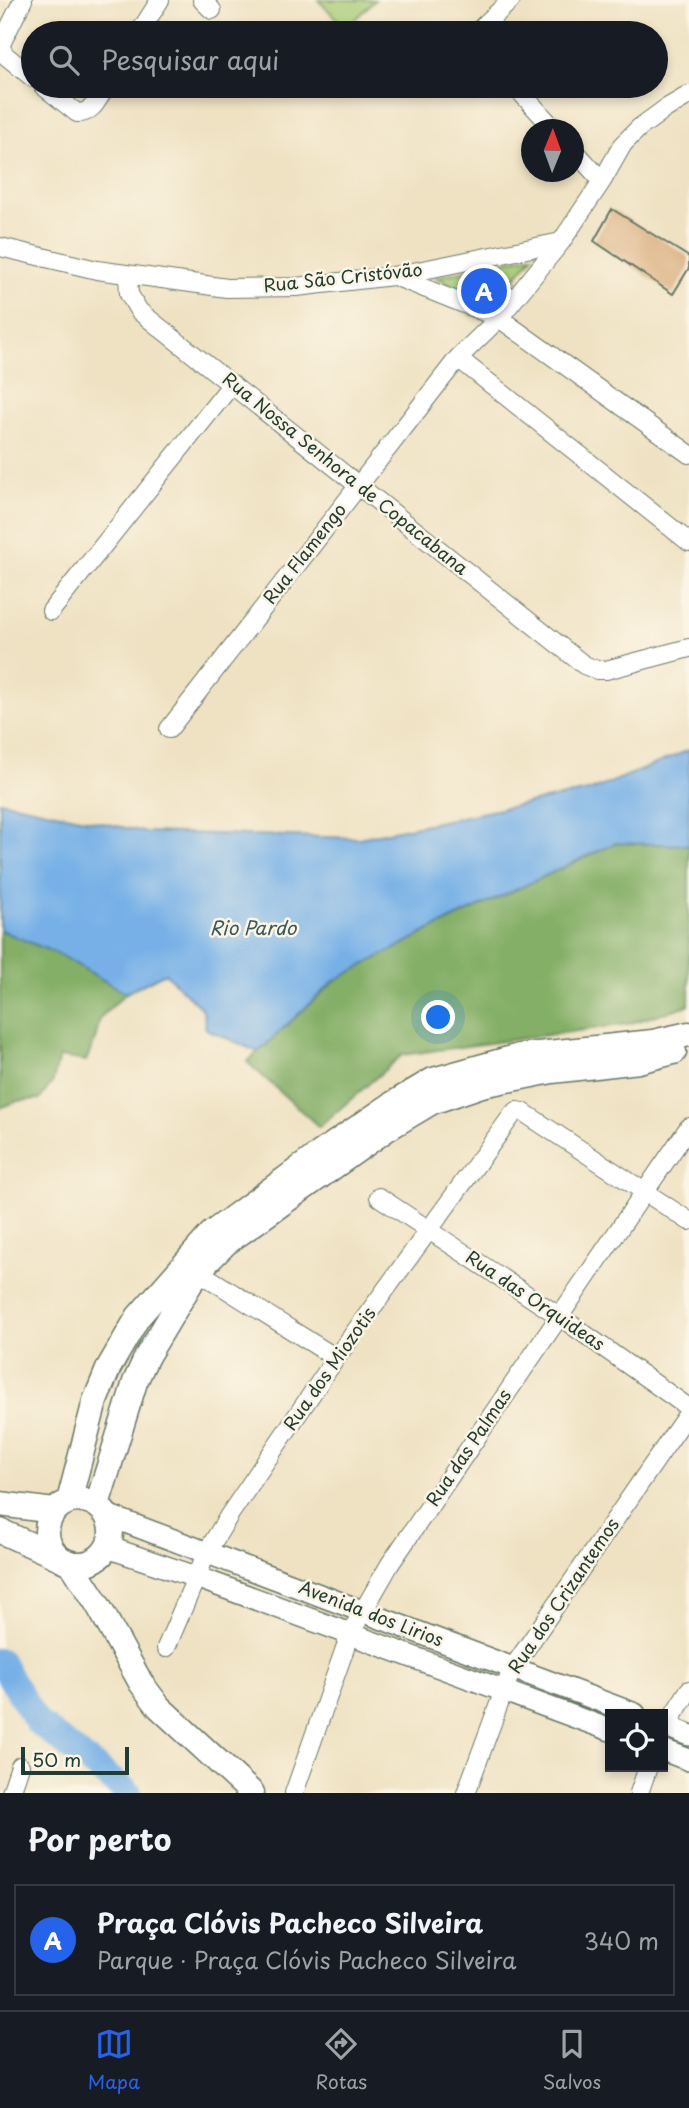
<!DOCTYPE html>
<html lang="pt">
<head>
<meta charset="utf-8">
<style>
  :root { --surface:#171b24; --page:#20242c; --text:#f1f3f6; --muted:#9ea1a6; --line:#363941; --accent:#2563eb }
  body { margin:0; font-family:"Playpen Sans",sans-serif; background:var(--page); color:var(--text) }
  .controls { position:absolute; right:21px; bottom:21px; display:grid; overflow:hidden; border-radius:0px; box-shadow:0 4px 10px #0003 }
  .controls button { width:63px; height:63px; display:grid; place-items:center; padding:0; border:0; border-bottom:2px solid var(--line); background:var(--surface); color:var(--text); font:35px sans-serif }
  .compass { position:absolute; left:521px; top:119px; width:63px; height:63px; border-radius:50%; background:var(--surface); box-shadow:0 4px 10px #0003; rotate:1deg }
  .scale { position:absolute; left:21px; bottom:18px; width:108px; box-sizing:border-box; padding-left:7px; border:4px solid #1f3d34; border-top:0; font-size:19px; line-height:24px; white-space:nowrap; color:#1f3d34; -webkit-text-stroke:5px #fcf5e5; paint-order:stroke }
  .you { position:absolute; left:439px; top:1018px; width:24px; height:24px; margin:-18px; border:5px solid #fff; border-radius:50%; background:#1a73e8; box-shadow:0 0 0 10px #1a73e833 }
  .badge { display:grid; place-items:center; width:46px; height:46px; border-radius:50%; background:var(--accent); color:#fff; font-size:23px; font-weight:700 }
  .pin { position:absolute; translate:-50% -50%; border:4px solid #fff; box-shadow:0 2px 7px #0006 }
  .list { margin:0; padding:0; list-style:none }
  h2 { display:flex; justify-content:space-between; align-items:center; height:91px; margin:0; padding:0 28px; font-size:30px }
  h2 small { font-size:23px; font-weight:400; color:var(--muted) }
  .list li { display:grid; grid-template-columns:46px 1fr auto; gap:21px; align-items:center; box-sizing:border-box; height:112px; margin:0 14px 14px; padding:0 14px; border:2px solid var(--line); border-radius:0px }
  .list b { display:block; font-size:26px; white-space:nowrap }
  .list p { margin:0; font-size:23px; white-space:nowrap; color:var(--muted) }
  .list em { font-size:23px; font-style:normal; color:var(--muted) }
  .icon { flex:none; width:38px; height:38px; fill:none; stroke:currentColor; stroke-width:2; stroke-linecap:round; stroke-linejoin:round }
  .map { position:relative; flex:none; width:689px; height:1793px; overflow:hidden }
  .search { position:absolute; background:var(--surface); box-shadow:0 4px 10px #0003; left:21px; right:21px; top:21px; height:77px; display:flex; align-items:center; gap:18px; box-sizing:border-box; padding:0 24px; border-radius:38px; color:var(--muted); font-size:26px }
  .sheet { height:217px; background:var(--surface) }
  nav { display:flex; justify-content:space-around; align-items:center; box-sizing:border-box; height:98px; border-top:2px solid var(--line); background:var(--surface); font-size:19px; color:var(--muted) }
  nav a { display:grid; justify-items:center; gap:4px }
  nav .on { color:var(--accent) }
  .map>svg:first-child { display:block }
  .green { fill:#a6cb75; stroke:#628454; stroke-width:2 }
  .forest { fill:#84af66; stroke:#52764d; stroke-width:2 }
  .water { fill:#76b0e7; stroke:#4a768e; stroke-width:2 }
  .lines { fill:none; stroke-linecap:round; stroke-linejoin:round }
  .river { stroke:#76b0e7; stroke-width:26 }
  .building { fill:#dcb385 }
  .minor-casing { stroke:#687766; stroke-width:20 }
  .tertiary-casing { stroke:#687766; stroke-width:24 }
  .secondary-casing { stroke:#687766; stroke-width:27 }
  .minor { stroke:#fff; stroke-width:18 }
  .tertiary { stroke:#fff; stroke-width:21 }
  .secondary { stroke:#fff; stroke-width:24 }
  .labels { text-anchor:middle; stroke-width:5; stroke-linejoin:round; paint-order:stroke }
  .street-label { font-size:18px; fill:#1f3d34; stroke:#fcf5e5 }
  .water-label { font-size:19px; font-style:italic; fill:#355a61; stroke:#fcf5e5 }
</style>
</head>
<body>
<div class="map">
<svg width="689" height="1793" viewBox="0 0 689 1793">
  <rect width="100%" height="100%" fill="#fcf5e5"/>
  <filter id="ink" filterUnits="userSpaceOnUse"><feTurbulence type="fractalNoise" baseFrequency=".0143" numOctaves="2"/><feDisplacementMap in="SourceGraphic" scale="14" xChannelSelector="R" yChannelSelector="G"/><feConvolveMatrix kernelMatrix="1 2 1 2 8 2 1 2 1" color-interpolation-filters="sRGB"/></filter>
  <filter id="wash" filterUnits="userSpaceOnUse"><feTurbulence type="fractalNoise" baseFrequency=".00686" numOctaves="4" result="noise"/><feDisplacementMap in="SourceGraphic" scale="28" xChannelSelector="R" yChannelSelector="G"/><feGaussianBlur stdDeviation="1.57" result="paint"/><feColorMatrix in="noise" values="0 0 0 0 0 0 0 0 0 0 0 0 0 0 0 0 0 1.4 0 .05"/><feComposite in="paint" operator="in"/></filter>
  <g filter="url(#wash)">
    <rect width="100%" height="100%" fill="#efe2c3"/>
    <path class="green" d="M318 0H375L346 28Z
      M534 255 492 305 436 277Z"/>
    <path class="forest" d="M616 843 689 845V1005L628 1024 402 1055 319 1127 247 1062 349 968Z
      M0 928 60 955 126 993 100 1018 95 1040 86 1061 59 1057 53 1081 40 1099 18 1101 0 1108Z"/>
    <path class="water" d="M689 750V845L615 843 430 930 334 981 258 1052 206 1029 203 1010 165 973 126 993 60 955 0 930V801L145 832 359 838 593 790Z"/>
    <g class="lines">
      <path class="river" d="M0 1661 37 1722 129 1793"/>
    </g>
    <g id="blocks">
      <path class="building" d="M612 209 689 257V268L673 294 594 241Z"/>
    </g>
  </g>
  <g filter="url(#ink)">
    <use href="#blocks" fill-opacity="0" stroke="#687766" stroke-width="2"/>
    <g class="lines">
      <defs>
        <path id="minor" d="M23 0 0 46 5 55 33 78
          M202 0 212 10
          M139 33 160 0
          M476 33 511 0
          M43 86 77 113C93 114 98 98 106 86
          M515 86 555 130
          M574 150 602 181
          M0 247 97 270 227 288 296 287 393 276 561 242
          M128 275 129 294 139 311 584 665 597 670H606L689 648
          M394 276 499 318 689 454
          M458 358 689 542
          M51 611 232 384
          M169 729 458 358 499 318 561 242 602 181 623 144 639 128 665 109 689 95
          M379 1197 559 1316 689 1408
          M188 1265 336 1358
          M166 1648 207 1552 230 1514 336 1358 513 1114 517 1111 523 1112 689 1221
          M663 1731 689 1690
          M11 1793 20 1766
          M294 1793 350 1634 390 1564 689 1127
          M466 1793 512 1669 689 1412
          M639 1793 648 1767"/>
        <path id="tertiary" d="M107 1515 635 1714
          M107 1547 196 1577 610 1730
          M663 1725 689 1735
          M663 1750 689 1760"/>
        <path id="secondary" d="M47 1532a32 32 0 1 1 64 0a32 32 0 1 1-64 0Z
          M69 1501 95 1401 109 1367 138 1317 212 1233 319 1154 394 1103 433 1080 519 1056 653 1042 689 1034
          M0 1504 54 1511
          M97 1505 135 1382 147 1356 198 1271 226 1243 387 1129 432 1102 482 1085 552 1071 639 1061 674 1052
          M0 1531 60 1558
          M71 1563 98 1605 141 1683 159 1707 252 1793"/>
      </defs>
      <use href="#minor" class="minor-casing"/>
      <use href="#tertiary" class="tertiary-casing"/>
      <use href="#secondary" class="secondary-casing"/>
      <use href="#minor" class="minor"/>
      <use href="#tertiary" class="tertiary"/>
      <use href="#secondary" class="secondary"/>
    </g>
  </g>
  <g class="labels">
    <g class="street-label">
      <text transform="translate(343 278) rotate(-6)" y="6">Rua São Cristóvão</text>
      <text transform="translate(345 474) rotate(39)" y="6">Rua Nossa Senhora de Copacabana</text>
      <text transform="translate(305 554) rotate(-52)" y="6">Rua Flamengo</text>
      <text transform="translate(535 1301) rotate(34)" y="6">Rua das Orquideas</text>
      <text transform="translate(330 1369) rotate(-55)" y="6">Rua dos Miozotis</text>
      <text transform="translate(469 1448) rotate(-56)" y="6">Rua das Palmas</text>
      <text transform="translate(564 1596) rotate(-56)" y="6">Rua dos Crizantemos</text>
      <text transform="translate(371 1614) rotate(21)" y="6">Avenida dos Lirios</text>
    </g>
    <g class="water-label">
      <text x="253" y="935">Rio Pardo</text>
    </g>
  </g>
</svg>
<div class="controls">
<button><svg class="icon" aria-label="locate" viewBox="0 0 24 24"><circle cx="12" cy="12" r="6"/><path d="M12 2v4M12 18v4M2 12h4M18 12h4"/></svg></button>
</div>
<svg class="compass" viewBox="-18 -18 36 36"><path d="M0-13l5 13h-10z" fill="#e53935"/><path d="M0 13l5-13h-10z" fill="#9ea1a6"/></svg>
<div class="scale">50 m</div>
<div class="you"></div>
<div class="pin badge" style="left:484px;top:291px">A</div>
<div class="search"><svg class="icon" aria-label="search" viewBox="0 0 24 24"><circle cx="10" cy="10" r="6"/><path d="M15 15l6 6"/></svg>Pesquisar aqui</div>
</div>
<section class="sheet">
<h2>Por perto<small></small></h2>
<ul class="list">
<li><span class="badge">A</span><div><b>Praça Clóvis Pacheco Silveira</b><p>Parque · Praça Clóvis Pacheco Silveira</p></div><em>340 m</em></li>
</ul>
</section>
<nav>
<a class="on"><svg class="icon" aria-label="map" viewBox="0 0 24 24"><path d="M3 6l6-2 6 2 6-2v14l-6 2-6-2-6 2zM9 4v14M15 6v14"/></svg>Mapa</a>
<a><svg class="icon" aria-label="directions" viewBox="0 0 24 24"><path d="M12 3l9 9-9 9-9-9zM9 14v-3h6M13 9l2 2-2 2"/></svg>Rotas</a>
<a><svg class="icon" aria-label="saved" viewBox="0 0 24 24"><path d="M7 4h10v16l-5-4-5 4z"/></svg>Salvos</a>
</nav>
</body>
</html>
